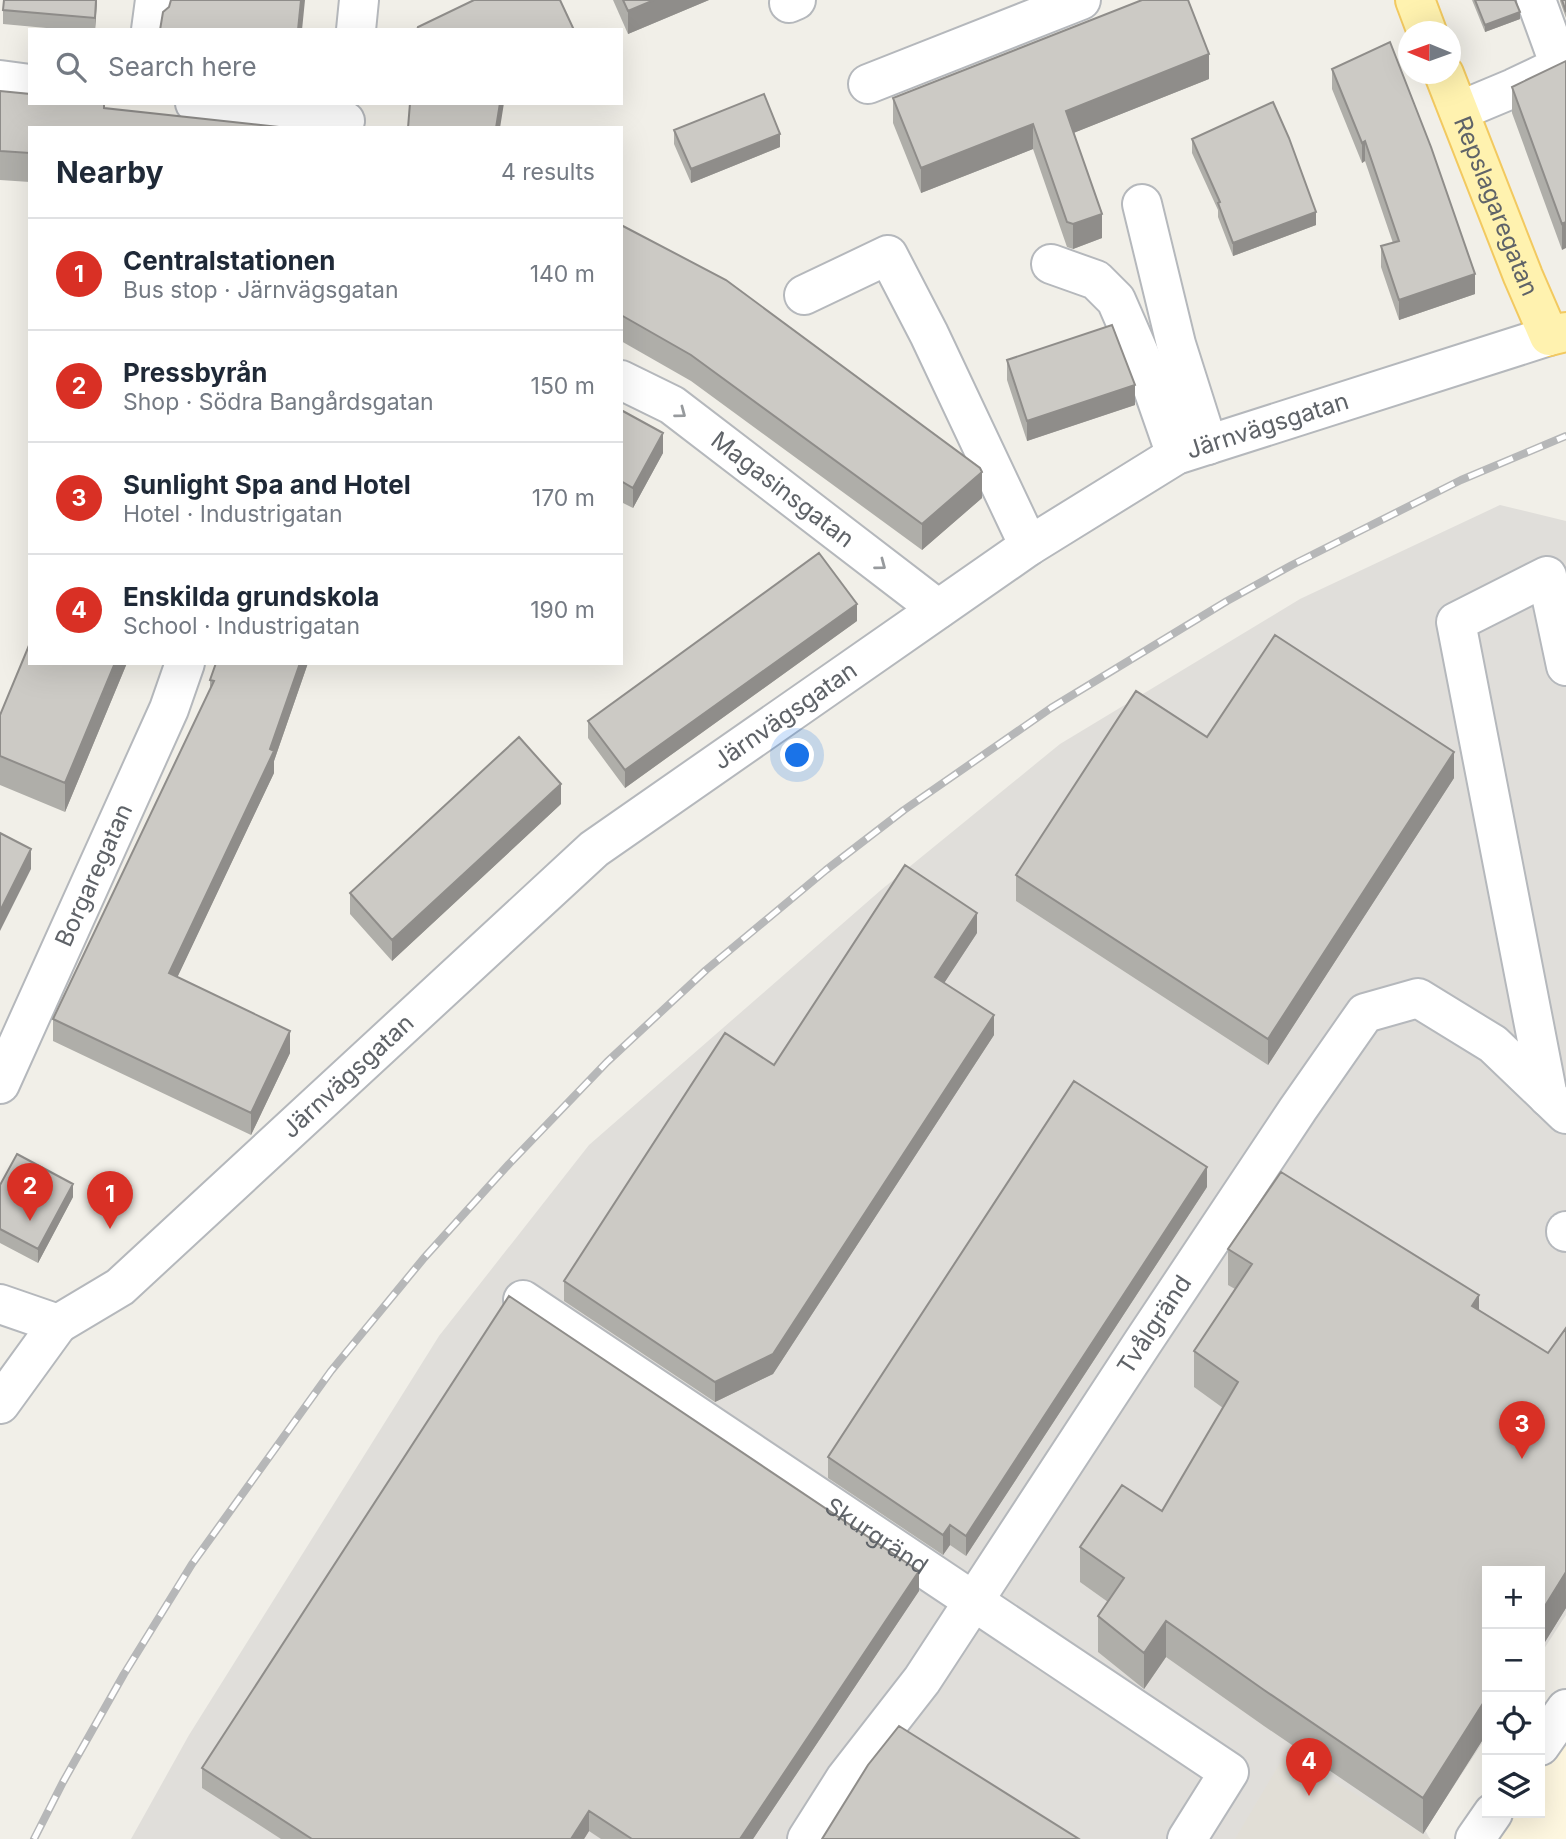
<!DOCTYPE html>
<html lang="en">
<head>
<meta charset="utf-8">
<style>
  :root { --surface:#fff; --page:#f2f2f3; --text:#1f2937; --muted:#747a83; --line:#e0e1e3; --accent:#d93025 }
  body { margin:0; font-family:Inter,sans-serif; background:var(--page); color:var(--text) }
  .controls { position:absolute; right:21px; bottom:21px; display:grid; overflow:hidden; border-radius:0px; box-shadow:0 7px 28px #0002 }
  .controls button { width:63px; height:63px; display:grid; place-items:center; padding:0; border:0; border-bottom:2px solid var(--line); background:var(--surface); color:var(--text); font:35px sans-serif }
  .compass { position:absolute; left:1398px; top:21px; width:63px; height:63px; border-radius:50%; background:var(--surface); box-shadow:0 7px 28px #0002; rotate:271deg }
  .you { position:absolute; left:798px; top:756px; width:24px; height:24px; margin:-18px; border:5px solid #fff; border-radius:50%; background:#1a73e8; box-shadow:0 0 0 10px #1a73e833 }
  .badge { display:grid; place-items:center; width:46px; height:46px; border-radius:50%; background:var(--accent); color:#fff; font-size:23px; font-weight:700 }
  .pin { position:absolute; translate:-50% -58px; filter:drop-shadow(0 2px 4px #0008) }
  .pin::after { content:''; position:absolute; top:37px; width:24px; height:21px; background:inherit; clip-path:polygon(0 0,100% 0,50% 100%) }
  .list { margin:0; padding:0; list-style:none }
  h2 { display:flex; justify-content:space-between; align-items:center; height:91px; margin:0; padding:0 28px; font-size:30px }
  h2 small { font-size:23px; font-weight:400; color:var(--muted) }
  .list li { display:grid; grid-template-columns:46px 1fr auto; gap:21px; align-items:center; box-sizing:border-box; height:112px; padding:0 28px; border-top:2px solid var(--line) }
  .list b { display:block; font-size:26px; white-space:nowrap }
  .list p { margin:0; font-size:23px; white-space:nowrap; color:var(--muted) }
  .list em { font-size:23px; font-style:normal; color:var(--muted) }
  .icon { flex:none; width:38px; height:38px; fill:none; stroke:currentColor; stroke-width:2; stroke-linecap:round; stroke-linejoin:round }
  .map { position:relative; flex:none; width:1566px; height:1839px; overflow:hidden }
  .search { position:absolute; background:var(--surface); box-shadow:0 7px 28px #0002; left:28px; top:28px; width:595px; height:77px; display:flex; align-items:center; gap:18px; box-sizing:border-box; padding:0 24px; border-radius:0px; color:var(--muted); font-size:26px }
  .panel { position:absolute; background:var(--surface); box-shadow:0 7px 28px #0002; left:28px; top:126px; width:595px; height:539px; border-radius:0px }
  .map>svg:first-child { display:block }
  .commercial { fill:#fef7e0 }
  .industrial { fill:#e0deda }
  .education { fill:#e1ded6 }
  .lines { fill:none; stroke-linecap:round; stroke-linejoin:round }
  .minor-casing { stroke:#b5b8bc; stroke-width:42 }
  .major-casing { stroke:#f2c960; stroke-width:42 }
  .minor { stroke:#fff; stroke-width:38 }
  .major { stroke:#fff2af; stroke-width:38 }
  .rail-casing { stroke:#b6b7b8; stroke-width:8 }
  .rail { stroke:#fff; stroke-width:5; stroke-dasharray:16; stroke-linecap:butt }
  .wall { fill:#afaea9 }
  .shaded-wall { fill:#8f8d8a }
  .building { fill:#cccac5; stroke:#8f8d8a; stroke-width:2 }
  .oneway { stroke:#979a9d }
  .labels { text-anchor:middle; stroke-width:5; stroke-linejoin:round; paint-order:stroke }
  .street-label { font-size:24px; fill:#5f6368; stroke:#fff }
</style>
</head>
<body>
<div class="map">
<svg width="1566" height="1839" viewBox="0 0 1566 1839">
  <rect width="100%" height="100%" fill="#f1efe8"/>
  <path class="commercial" d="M1566 1733V1839H1495L1512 1813H1540V1772Z"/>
  <path class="industrial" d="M1500 505 1566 521V1615L1540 1655V1571H1487V1736L1425 1830 1430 1839H131L189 1735 439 1336 589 1145 881 890 1060 744 1300 599Z"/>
  <path class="education" d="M1286 1753 1431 1839H1235Z"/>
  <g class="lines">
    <defs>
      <g id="minor">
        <path d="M789 3 796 0"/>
        <path d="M151 30 155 0"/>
        <path d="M356 30 359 0"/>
        <path d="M0 80 30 84"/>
        <path d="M868 84 1081 0"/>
        <path d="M195 103 345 121"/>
        <path d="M1459 111 1514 88 1560 66 1536 0"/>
        <path d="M1142 204 1176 344 1208 445"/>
        <path d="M1051 264 1096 280 1116 300 1146 369 1176 455"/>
        <path d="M804 295 888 255 929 334 1029 546"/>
        <path id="s1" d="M621 380 672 405 938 609"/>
        <path id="s2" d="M0 1084 169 709 185 663"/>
        <path d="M1548 1097 1456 622 1547 576 1566 666"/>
        <path d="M1566 1232V1231"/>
        <path id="s3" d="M523 1300 1229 1772 1187 1839"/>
        <path id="s4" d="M0 1304 58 1324 120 1287 594 849 1029 546 1176 455 1549 336"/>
        <path d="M0 1404 58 1324"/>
        <path d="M1540 1746 1566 1709"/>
        <path id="s5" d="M807 1839 845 1779 922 1680 1143 1342 1298 1109 1365 1013 1418 998 1493 1044 1566 1114"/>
        <path d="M1475 1839 1493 1813"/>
      </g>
      <g id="major">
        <path d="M1415 0 1427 32"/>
        <path id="s6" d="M1444 74 1523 276 1549 336 1566 332"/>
      </g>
    </defs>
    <use href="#minor" class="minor-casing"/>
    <use href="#major" class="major-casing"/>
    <use href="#minor" class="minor"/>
    <use href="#major" class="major"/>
    <defs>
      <path id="rail" d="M34 1839 63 1782 124 1674 192 1564 331 1371 424 1258 509 1164 607 1062 706 970 826 870 904 810 1051 708 1227 601 1292 565 1461 480 1566 436"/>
    </defs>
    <use href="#rail" class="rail-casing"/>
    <use href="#rail" class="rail"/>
  </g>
  <path class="wall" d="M97 0 95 30H68L3 24V10Z
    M613 0H709L628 34Z
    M1472 0H1515L1520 19 1485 32Z
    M1560 0H1566V18L1560 1Z
    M1566 61 1562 250 1512 113V87Z
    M1332 69 1475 294 1399 320 1381 267V246L1393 243 1365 161 1362 163 1332 89Z
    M1209 79 1073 133 1102 238 1073 249 1067 247 1033 149 921 193 893 123V98Z
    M0 91 104 108 30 128V182L0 180Z
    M674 130 780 147 691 183 674 144Z
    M1192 139 1316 225 1233 256 1218 217V210L1192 153Z
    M621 225 982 498 922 550 691 381 621 341Z
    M1007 360 1135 405 1027 441 1007 380Z
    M621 410 663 453 633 508 621 502Z
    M857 621 625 788 588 738V721Z
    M127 663 65 812 0 785V715Z
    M216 663H308L274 761V773L177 977 290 1053 251 1135 53 1041V1019L210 689V680Z
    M1207 737 1454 778 1268 1065 1016 901V875Z
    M561 804 392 961 350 914V893Z
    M977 933 944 983 994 1035 773 1374 715 1402 564 1301V1281L774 1065Z
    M0 1185 73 1197 38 1263 0 1243Z
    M1207 1187 966 1556 950 1545 943 1555 828 1478V1457Z
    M1228 1249 1479 1310 1548 1353 1566 1328V1608L1540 1650V1571H1487V1733L1423 1834 1264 1726 1166 1657 1144 1689 1098 1652V1616L1108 1602 1080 1582V1547L1162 1511 1223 1408 1194 1387V1351L1235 1289 1228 1285Z
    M919 1591 753 1839H601L589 1831 584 1839H281L202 1788V1768Z"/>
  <path class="shaded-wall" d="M96 0H97L95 30V18Z
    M301 0H305L302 30H298Z
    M654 0H709L628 34V11Z
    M1520 12V19L1485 32V25Z
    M1209 54V79L1066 136V111Z
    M500 103H504L500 128H496Z
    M1033 124V149L921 193V168Z
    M780 134V147L691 183V169Z
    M1365 141V161L1362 163V143Z
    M1316 212V225L1233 256V243Z
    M1102 214V238L1073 249V224Z
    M1566 222V248L1562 250V224Z
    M1475 274V294L1399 320V300Z
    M1135 385V405L1027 441V421Z
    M663 433V453L633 508V488Z
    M982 472V498L922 550V524Z
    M857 604V621L625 788V770Z
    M115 663H127L65 812V783Z
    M300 663H308L274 761V773L169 995V973L270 749Z
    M1454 752V778L1268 1065V1039Z
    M561 784V804L392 961V940Z
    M31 849V869L0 931V911Z
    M977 913V933L935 997V977Z
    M994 1015V1035L773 1374 715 1402V1382Z
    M290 1031V1053L251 1135V1113Z
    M1207 1167V1187L966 1556V1536Z
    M73 1184V1197L38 1263V1249Z
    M1479 1295V1331L1472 1306Z
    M950 1525V1545L943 1555V1535Z
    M919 1571V1591L753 1839H740Z
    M1566 1572V1608L1540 1650V1614Z
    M1166 1621V1657L1144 1689V1653Z
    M1487 1697V1733L1423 1834V1798Z
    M589 1811V1831L584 1839H571Z"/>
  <path class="building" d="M4 0H96L95 18 3 10Z
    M171 0H301L298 30H160L163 12 169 7Z
    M474 0H560L574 30H417L418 27Z
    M623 0H654L628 11Z
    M1142 0H1188L1209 54 1066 111 1102 214 1073 224 1067 222 1033 124 921 168 893 98Z
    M1475 0H1515L1520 12 1485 25Z
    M1562 0H1566V12Z
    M1390 42 1431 147 1475 274 1399 300 1381 246 1399 241 1365 141 1362 143 1332 69Z
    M1566 61V222L1562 224 1512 87Z
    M0 91 30 94V103H104V108L288 128H30V153L0 151Z
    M764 94 780 134 691 169 674 130Z
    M1273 102 1289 138 1316 212 1233 243 1218 203 1220 202 1192 139Z
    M410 103H500L496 128H408Z
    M621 225 726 280 980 468 982 472 922 524 691 355 621 315Z
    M1112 325 1135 385 1027 421 1007 360Z
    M621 410 663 433 633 488 621 481Z
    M819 553 857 604 625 770 588 721Z
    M1275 635 1454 752 1268 1039 1016 875 1136 691 1207 737Z
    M30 643V663H115L65 783 0 756V715Z
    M216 663H300L270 749 274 751 169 973 290 1031 251 1113 53 1019 214 681 210 680Z
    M519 737 561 784 392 940 350 893Z
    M0 833 31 849 0 911Z
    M905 865 977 913 935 977 994 1015 773 1354 715 1382 564 1281 725 1033 774 1065Z
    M1074 1081 1207 1167 966 1536 950 1525 943 1535 828 1457Z
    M17 1154 73 1184 38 1249 0 1229V1185Z
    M1281 1172 1479 1295 1472 1306 1548 1353 1566 1328V1572L1540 1614V1571H1487V1697L1423 1798 1264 1690 1166 1621 1144 1653 1098 1616 1124 1578 1080 1547 1122 1485 1162 1511 1238 1382 1194 1351 1252 1264 1228 1249Z
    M509 1296 919 1571 740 1839H632L589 1811 571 1839H312L202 1768Z
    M899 1726 1079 1839H822L868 1765Z"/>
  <defs><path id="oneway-chevron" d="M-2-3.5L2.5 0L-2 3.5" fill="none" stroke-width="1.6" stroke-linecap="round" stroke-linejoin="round" transform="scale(1.75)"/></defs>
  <g class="oneway">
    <use href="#oneway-chevron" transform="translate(681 413) rotate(37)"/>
    <use href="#oneway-chevron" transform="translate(881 565) rotate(37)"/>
  </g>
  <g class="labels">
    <g class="street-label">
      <text dy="8" stroke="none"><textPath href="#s6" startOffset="142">Repslagaregatan</textPath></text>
      <text dy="8" stroke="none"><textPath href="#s4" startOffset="1578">Järnvägsgatan</textPath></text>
      <text dy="8" stroke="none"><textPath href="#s1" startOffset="196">Magasinsgatan</textPath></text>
      <text dy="8" stroke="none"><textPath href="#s4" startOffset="1012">Järnvägsgatan</textPath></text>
      <text dy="8" stroke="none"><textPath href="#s2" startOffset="229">Borgaregatan</textPath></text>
      <text dy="8" stroke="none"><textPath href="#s4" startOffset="444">Järnvägsgatan</textPath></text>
      <text dy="8" stroke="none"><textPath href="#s5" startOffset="621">Tvålgränd</textPath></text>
      <text dy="8" stroke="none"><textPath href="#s3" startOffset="425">Skurgränd</textPath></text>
    </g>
  </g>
</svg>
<div class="controls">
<button>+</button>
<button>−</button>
<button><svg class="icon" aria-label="locate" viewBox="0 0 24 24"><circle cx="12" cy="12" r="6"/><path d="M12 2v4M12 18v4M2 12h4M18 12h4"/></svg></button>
<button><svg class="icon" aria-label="layers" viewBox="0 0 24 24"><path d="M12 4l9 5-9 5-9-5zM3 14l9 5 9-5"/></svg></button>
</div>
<svg class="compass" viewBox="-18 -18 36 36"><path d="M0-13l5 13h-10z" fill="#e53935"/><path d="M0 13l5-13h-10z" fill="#747a83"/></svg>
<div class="you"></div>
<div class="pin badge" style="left:110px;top:1229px">1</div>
<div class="pin badge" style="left:30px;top:1221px">2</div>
<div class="pin badge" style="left:1522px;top:1459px">3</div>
<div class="pin badge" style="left:1309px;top:1796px">4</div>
<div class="search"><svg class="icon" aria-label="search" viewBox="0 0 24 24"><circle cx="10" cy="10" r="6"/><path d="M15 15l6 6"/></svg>Search here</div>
<section class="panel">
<h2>Nearby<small>4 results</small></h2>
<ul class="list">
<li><span class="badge">1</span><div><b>Centralstationen</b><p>Bus stop · Järnvägsgatan</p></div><em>140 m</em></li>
<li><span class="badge">2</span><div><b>Pressbyrån</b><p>Shop · Södra Bangårdsgatan</p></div><em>150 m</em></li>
<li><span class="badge">3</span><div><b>Sunlight Spa and Hotel</b><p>Hotel · Industrigatan</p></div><em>170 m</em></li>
<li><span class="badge">4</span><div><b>Enskilda grundskola</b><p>School · Industrigatan</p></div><em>190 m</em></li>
</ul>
</section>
</div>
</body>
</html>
